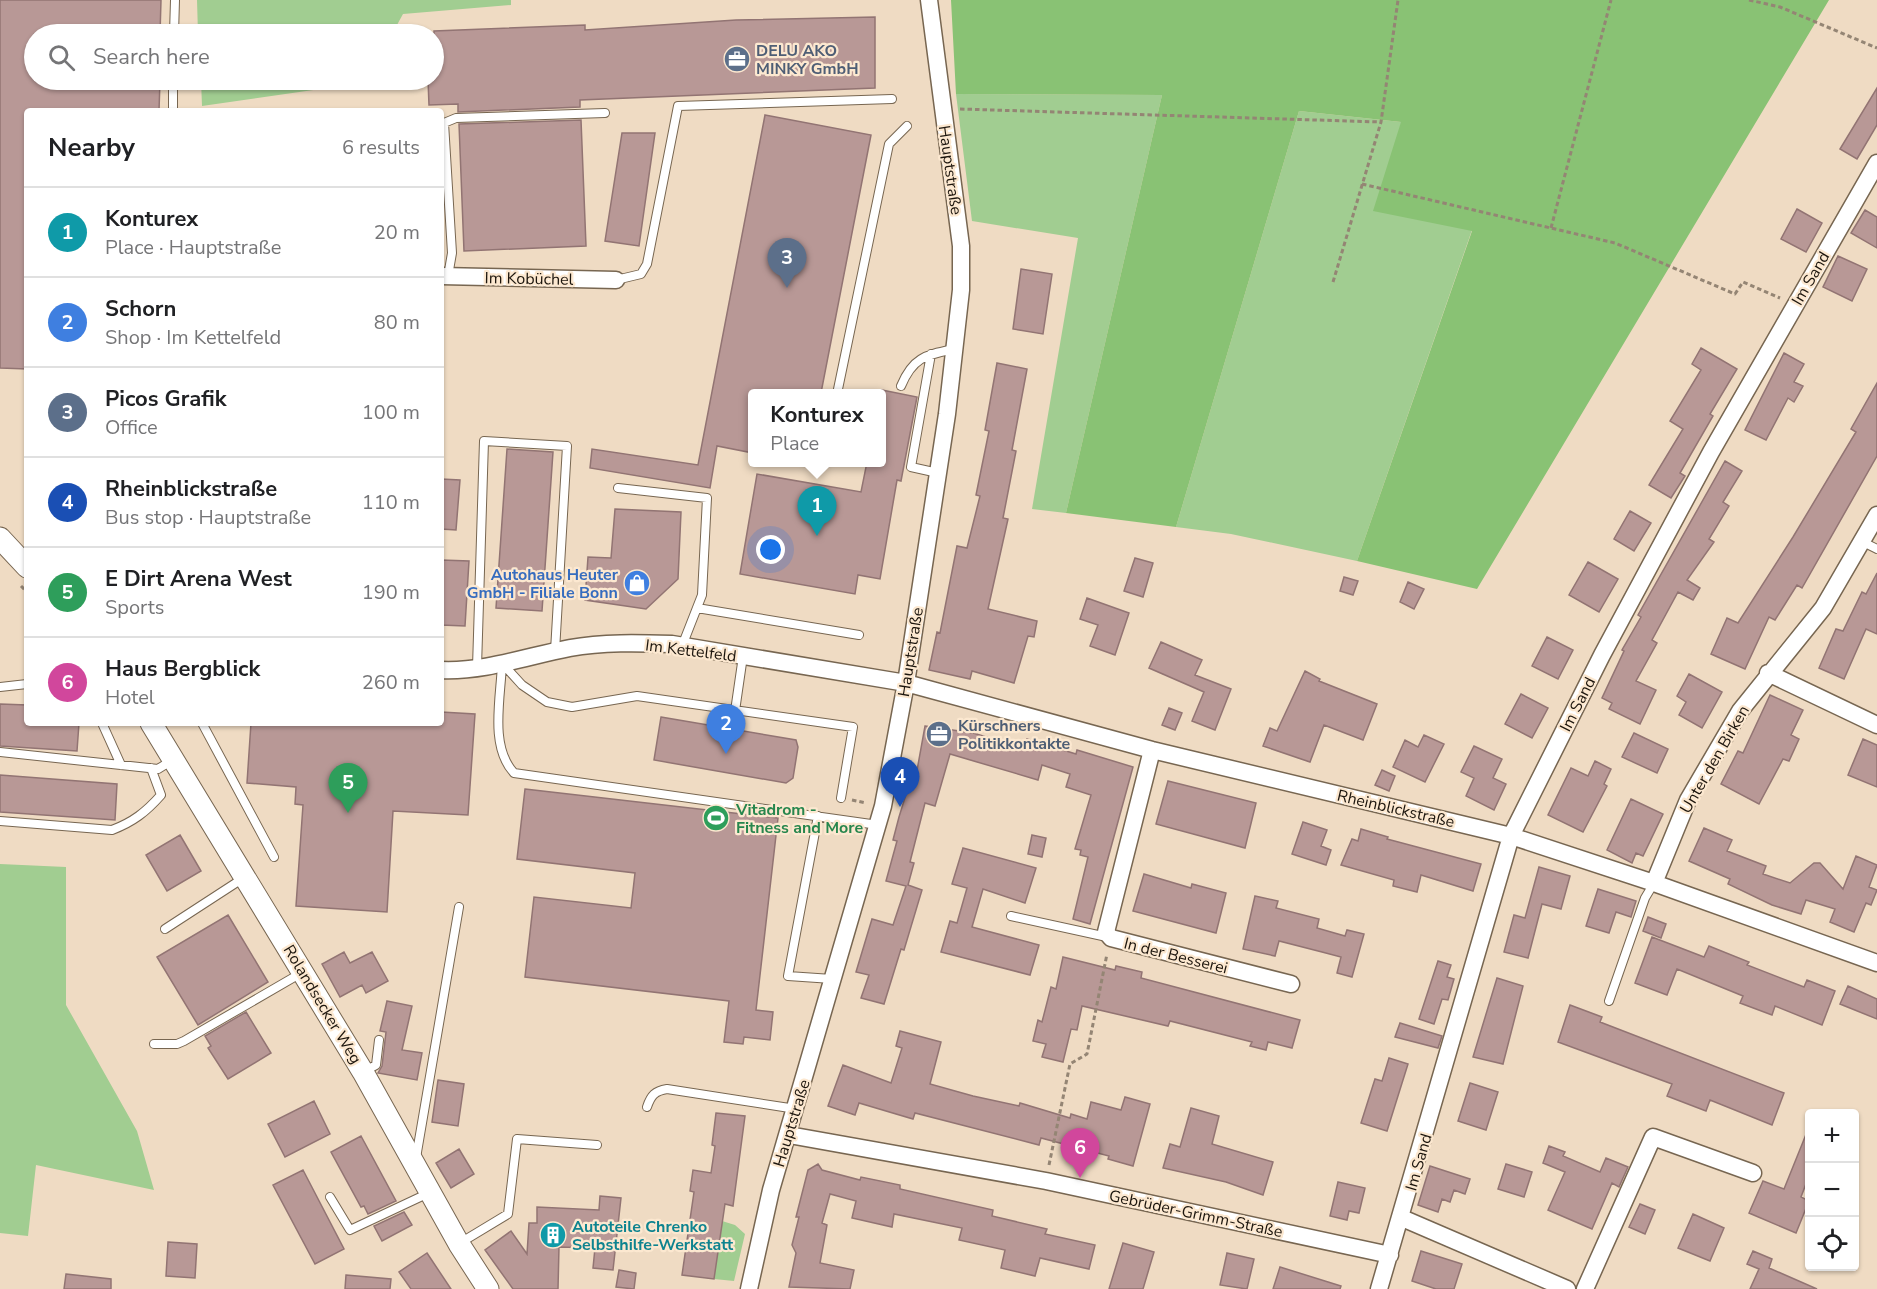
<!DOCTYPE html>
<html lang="en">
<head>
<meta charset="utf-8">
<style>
  :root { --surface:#fff; --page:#f6f6f6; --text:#202124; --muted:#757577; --line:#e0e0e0; --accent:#db2777 }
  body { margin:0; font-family:"Nunito Sans",sans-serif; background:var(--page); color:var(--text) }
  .controls { position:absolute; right:18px; bottom:18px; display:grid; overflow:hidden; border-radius:6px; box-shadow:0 2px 4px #0004 }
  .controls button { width:54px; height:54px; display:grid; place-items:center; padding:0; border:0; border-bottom:2px solid var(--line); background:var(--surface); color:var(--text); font:30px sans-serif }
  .you { position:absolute; left:771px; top:550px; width:21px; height:21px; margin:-15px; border:4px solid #fff; border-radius:50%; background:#1a73e8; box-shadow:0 0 0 9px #1a73e833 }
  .badge { display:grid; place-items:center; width:39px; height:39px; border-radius:50%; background:var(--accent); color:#fff; font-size:20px; font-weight:700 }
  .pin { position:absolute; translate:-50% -50px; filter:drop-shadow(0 2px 3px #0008) }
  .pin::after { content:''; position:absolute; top:32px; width:21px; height:18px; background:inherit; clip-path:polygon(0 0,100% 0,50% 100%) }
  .popup { position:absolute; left:748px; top:389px; width:138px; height:78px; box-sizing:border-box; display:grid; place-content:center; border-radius:6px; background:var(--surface); filter:drop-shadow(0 2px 4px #0005); font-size:20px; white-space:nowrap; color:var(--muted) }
  .popup b { font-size:22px; color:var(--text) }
  .popup::after { content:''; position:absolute; left:50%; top:100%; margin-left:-12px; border:12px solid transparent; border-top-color:var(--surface) }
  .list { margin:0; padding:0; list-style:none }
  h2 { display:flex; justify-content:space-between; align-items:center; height:78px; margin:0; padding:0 24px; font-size:26px }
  h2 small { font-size:20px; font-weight:400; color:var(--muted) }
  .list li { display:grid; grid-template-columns:39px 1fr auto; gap:18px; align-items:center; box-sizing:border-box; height:90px; padding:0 24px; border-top:2px solid var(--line) }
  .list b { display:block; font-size:22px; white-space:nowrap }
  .list p { margin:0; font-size:20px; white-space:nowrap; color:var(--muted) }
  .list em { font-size:20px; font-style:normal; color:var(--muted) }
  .icon { flex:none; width:33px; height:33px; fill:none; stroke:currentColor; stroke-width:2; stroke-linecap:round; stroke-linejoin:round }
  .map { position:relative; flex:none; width:1877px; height:1289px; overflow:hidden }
  .search { position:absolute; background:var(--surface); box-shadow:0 2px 4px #0004; left:24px; top:24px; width:420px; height:66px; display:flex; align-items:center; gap:15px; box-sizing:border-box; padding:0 21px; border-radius:33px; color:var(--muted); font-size:22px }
  .panel { position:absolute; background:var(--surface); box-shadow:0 2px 4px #0004; left:24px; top:108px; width:420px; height:618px; border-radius:6px }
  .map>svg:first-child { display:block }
  .green { fill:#a1cd91 }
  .forest { fill:#89c274 }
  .building { fill:#b89896; stroke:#927473; stroke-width:1.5 }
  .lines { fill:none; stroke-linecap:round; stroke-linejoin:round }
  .service-casing { stroke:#776651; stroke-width:10 }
  .minor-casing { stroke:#776651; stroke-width:19 }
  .tertiary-casing { stroke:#776651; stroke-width:23 }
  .path { stroke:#948574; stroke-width:3; stroke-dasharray:4.5 3; stroke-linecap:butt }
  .service { stroke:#fff; stroke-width:8 }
  .minor { stroke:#fff; stroke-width:16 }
  .tertiary { stroke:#fff; stroke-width:21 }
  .labels { text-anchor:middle; stroke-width:4.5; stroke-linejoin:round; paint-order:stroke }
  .service-label { font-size:16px; font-weight:bold; fill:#4e5e75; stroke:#fce8d0; text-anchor:start }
  .street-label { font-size:16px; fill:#1c150d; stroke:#fce8d0 }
  .shop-label { font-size:16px; font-weight:bold; fill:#366cbe; stroke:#fce8d0; text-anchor:end }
  .leisure-label { font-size:16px; font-weight:bold; fill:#27864d; stroke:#fce8d0; text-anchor:start }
  .culture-label { font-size:16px; font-weight:bold; fill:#0d838f; stroke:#fce8d0; text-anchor:start }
</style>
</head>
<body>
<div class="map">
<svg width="1877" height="1289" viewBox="0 0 1877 1289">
  <rect width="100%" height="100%" fill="#efdbc3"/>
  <path class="green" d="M197 0H511V5L403 14 392 34H198Z
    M201 80H371L369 82 202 106Z
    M956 94 1162 95 1066 513 1032 509 1078 238 972 221Z
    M1299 111 1401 122 1472 230 1357 561 1231 534 1176 527Z
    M0 864 66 867V1005L137 1131 154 1190 36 1165 28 1236 0 1233Z
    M722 1221 735 1225 745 1234 734 1281 714 1279Z"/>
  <path class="forest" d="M951 0H1829L1477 589 1357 561 1472 231 1373 211 1401 122 1299 111 1176 527 1066 513 1162 95 956 94Z"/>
  <path class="building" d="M0 0H161L160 34H34V80H160L159 111H27V369L0 368Z
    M875 17V88L580 100V107L458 112V104L429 105 428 80H434V31L585 25V30L736 20Z
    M1877 88V125L1857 159 1840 149Z
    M765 115 871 135 821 393H753V453L717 446 710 488 590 468 592 449 698 465Z
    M581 120 586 246 464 251 459 124Z
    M622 133H655L639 246 605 241Z
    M1797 209 1822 223 1806 252 1781 239Z
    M1865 210 1877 217V248L1851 233Z
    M1838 256 1867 269 1852 301 1823 287Z
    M1021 269 1052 274 1043 334 1013 329Z
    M1701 348 1737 369 1710 414 1713 416 1680 473 1685 476 1671 498 1649 485 1683 429 1670 421 1701 370 1692 364Z
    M1784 353 1804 364 1794 382 1803 386 1794 402 1788 398 1766 440 1745 430Z
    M997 363 1027 369 1012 450 1016 451 1003 518 1008 519 988 609 1037 621 1034 637 1028 636 1014 683 972 671 970 679 929 670 937 632 940 633 957 546 967 548 980 496 976 495 989 431 985 430Z
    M1877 383V456L1802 588 1797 585 1775 620 1769 617 1745 669 1711 654 1727 618 1738 623 1793 537 1856 432 1851 429Z
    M882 390 917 397 901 481 897 480 880 579 858 575 855 594 740 574 757 474 861 492 867 462H882Z
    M507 449 553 452 542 611 496 608Z
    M1725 461 1742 471 1723 502 1729 506 1709 539 1714 542 1687 580 1700 588 1693 600 1678 592 1652 640 1657 643 1636 681 1656 690 1640 724 1609 709 1612 703 1602 698 1624 651 1622 650 1641 617 1638 615Z
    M441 479 460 480 456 530 441 529Z
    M615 509 681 512 678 579 646 609 585 600 588 557 611 558Z
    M1630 511 1651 523 1634 551 1614 539Z
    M1135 558 1153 563 1143 597 1124 591Z
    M441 560 469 561 465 626 441 625Z
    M1588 562 1618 579 1599 612 1569 595Z
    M1877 573V634L1866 629 1844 679 1819 668 1836 629 1843 631 1862 592 1866 594Z
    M1344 577 1358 581 1353 595 1340 591Z
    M1408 582 1424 589 1414 609 1400 602Z
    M1087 598 1129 613 1115 655 1090 646 1098 625 1080 619Z
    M1547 637 1573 650 1558 679 1532 666Z
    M1161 642 1202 660 1195 675 1231 689 1215 730 1192 721 1204 692 1149 668Z
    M1305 671 1320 679 1319 681 1377 704 1363 740 1324 725 1310 762 1263 746 1270 728 1277 731Z
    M1689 674 1722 692 1702 728 1679 715 1686 702 1677 696Z
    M1521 694 1548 708 1532 738 1505 724Z
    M1770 695 1803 710 1791 735 1799 739 1789 761 1783 759 1759 804 1721 784 1738 751 1743 753Z
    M0 704 27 705V723H79L77 751 0 746Z
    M1169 708 1182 713 1175 730 1162 725Z
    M441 712 475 714 468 815 393 811 387 912 296 906 303 805 295 804 296 787 247 783 251 723H441Z
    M661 717 796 740 798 747 793 778 786 783 654 760Z
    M925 726 973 733 1024 748 1027 739 1076 754 1077 750 1133 767 1090 924 1073 919 1088 857 1080 855 1081 850 1075 849 1091 795 1066 787 1070 774 1042 765 1038 780 950 754 935 806 925 803 910 862 914 863 908 885 922 890 904 950 901 949 884 1004 861 998 869 975 856 972 872 919 893 925 906 886 886 881 897 841 893 840 899 817 912 775 916 776Z
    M1634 733 1668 749 1657 773 1622 757Z
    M1424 735 1444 744 1425 782 1393 767 1405 740 1418 747Z
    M1863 739 1877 745V787L1848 775Z
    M1474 746 1502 759 1493 778 1506 784 1494 810 1466 796 1474 778 1461 772Z
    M1595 761 1611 769 1604 784 1607 786 1583 832 1548 815 1571 768 1588 776Z
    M1382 770 1395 776 1389 791 1375 785Z
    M0 775 117 784 115 820 0 812Z
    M1168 781 1256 803 1245 848 1156 824Z
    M525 789 778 818 756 1010 773 1012 770 1040 744 1037 743 1044 724 1042 729 1001 525 977 534 897 631 908 635 873 517 859Z
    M1631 799 1663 814 1643 856 1636 853 1632 863 1607 850Z
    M1303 822 1327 830 1321 846 1331 850 1326 865 1292 854Z
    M1704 828 1732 840 1727 851 1766 866 1763 874 1790 883 1814 863H1820L1843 889 1856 856 1877 865 1869 887 1877 890 1871 905 1866 903 1854 932 1830 922 1835 909 1806 900 1801 914 1772 905 1728 884 1730 879 1689 861Z
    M1361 829 1388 837 1387 839 1481 864 1473 891 1421 875 1417 892 1393 886 1394 880 1341 865 1352 839 1358 841Z
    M180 835 201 871 167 891 146 855Z
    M1032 835 1046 838 1042 857 1028 854Z
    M963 848 1036 868 1025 903 983 889 972 927 1039 945 1030 975 941 952 950 921 957 923 967 888 952 884Z
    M1539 867 1570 876 1561 909 1542 904 1528 958 1504 952 1514 915 1525 918Z
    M1144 874 1191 888 1192 884 1226 893 1216 933 1133 911Z
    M1598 889 1636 901 1631 917 1616 912 1609 933 1586 926Z
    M1255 896 1278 901 1276 908 1319 919 1317 928 1345 936 1347 930 1364 934 1352 977 1337 973 1341 957 1322 952 1279 941 1275 956 1243 949Z
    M228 915 268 982 198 1025 157 957Z
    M1648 917 1666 924 1661 938 1643 931Z
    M1652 937 1704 957 1709 946 1749 962 1747 965 1804 987 1807 980 1835 991 1822 1025 1775 1006 1772 1015 1740 1003 1743 996 1677 969 1667 995 1635 983Z
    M344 952 350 963 372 952 388 981 366 993 362 985 340 997 322 964Z
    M1063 957 1115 970 1116 966 1142 972 1141 978 1300 1020 1292 1048 1268 1042 1266 1050 1250 1046 1252 1042 1170 1021 1168 1026 1082 1006 1077 1030 1071 1029 1063 1062 1042 1057 1046 1044 1033 1041 1038 1020 1042 1022 1051 987 1056 989Z
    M1438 961 1451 965 1447 977 1454 979 1448 1000 1442 999 1434 1024 1419 1019Z
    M1497 978 1523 986 1503 1064 1473 1057Z
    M1848 986 1877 999V1019L1840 1004Z
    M387 1001 412 1006 402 1050 422 1053 417 1080 378 1073 382 1066 386 1032 380 1031Z
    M1570 1005 1602 1017 1600 1022 1784 1093 1772 1125 1710 1100 1706 1111 1667 1096 1672 1084 1558 1042Z
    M246 1012 271 1053 228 1079 208 1048 211 1046 205 1036Z
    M1400 1023 1442 1036 1438 1048 1395 1037Z
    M900 1031 941 1042 930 1084 973 1096 1019 1106 1020 1103 1070 1118 1071 1114 1087 1119 1091 1102 1121 1110 1125 1097 1150 1104 1133 1166 1108 1159 1109 1156 1041 1138 1039 1145 915 1113 913 1119 859 1103 855 1115 828 1106 843 1065 891 1083 902 1048 896 1046Z
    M1389 1058 1408 1064 1387 1131 1361 1123 1375 1079 1382 1081Z
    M438 1080 464 1084 458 1126 432 1122Z
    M1470 1083 1498 1092 1486 1130 1458 1121Z
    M314 1101 330 1134 285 1157 268 1124Z
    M1191 1108 1219 1116 1212 1144 1273 1162 1263 1195 1226 1182 1163 1168 1170 1144 1180 1147Z
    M716 1113 745 1116 733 1206 725 1204 714 1279 682 1275 694 1192 690 1191 693 1170 711 1173 715 1146 712 1145Z
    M1809 1127V1176L1801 1197 1809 1201 1796 1233 1749 1213 1763 1181 1784 1189Z
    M361 1136 396 1201 368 1214 364 1206 361 1207 331 1152Z
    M1549 1146 1565 1152 1563 1156 1600 1172 1606 1158 1628 1167 1619 1187 1612 1183 1592 1229 1548 1210 1565 1172 1543 1163Z
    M459 1149 474 1174 451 1188 436 1163Z
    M818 1164 822 1170 860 1180 861 1177 900 1185V1189L993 1210 992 1216 1047 1229 1045 1234 1095 1245 1089 1269 1040 1258 1035 1276 1001 1268 1005 1250 959 1240 962 1228 894 1214 892 1227 852 1218 856 1201 830 1194 822 1223 827 1225 820 1263 854 1270 850 1289 789 1287 796 1253 792 1245 799 1217H796L808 1170Z
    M1506 1164 1532 1172 1524 1197 1498 1189Z
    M1430 1166 1470 1179 1465 1194 1454 1190 1450 1202 1442 1199 1438 1212 1418 1205Z
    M303 1170 344 1249 315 1264 273 1185Z
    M1338 1182 1365 1188 1359 1213 1349 1211 1347 1220 1330 1216Z
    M600 1196 621 1198 613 1270 593 1268 595 1248 559 1247 558 1289H513L485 1250 511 1231 527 1254 529 1223H537V1207L599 1210Z
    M1640 1204 1655 1210 1645 1234 1629 1227Z
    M404 1212 412 1225 382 1241 374 1226Z
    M1693 1214 1724 1228 1710 1261 1678 1248Z
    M168 1242 197 1244 195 1278 166 1276Z
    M1123 1243 1154 1252 1143 1289H1109Z
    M1421 1251 1462 1264 1454 1289H1436L1412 1281Z
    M1753 1251 1772 1259 1769 1268 1817 1289H1750L1759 1269 1747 1264Z
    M427 1253 451 1289H411L399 1272Z
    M1227 1253 1254 1259 1247 1289 1220 1285Z
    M1280 1267 1341 1286 1340 1289H1273Z
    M619 1270 636 1273 634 1289 616 1287Z
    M66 1274 111 1279V1289H64Z
    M346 1275 391 1279 390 1289H345Z"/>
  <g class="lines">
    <defs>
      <path id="service" d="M174 34 175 0
        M173 111V80
        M448 276 452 253 444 123 456 118 605 113
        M616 280 641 274 647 264 678 106 892 99
        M931 354 911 467 938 473
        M901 386C913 357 926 355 954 349
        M837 394 889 144 907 126
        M822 466 823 462
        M618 488 707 498 702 595 682 646
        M1863 542 1877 549
        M697 608 859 635
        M502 663C501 697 489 746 514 773L878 825
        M502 663 522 685 547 702 572 707 637 696 853 727 841 798
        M477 667 484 441 567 446 555 651
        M0 687 27 684
        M735 711 743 656
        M102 723 121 765
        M202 723 274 857
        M0 752 158 769 174 759
        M818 816 788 976 832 979
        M0 821 112 830C133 822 146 812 161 795L151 768
        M1011 916 1107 937
        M165 929 245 877
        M1609 1001 1645 898 1654 883
        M154 1044H177L184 1041 303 972
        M363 1072 376 1065 379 1040
        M647 1107C651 1095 655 1091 667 1089L796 1109
        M416 1158 459 907
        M330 1197 350 1230 431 1192
        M460 1243 508 1214 517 1139 597 1145"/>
      <path id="minor" d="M441 276 616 280
        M441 670C484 672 528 656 570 648 603 642 638 643 672 644L906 683 1152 750 1511 836 1654 883 1877 963
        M1768 673 1877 725
        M1152 750 1106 932 1111 938 1291 984
        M1654 883 1688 800 1740 711 1823 608 1877 515
        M789 1135 1046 1181 1390 1255
        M1402 1218 1567 1289
        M749 1289 771 1190 883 806 906 683 947 414 961 290V246L929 0
        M1379 1289 1511 836 1602 655 1711 452 1877 163
        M1585 1289 1653 1137 1753 1173"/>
      <path id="tertiary" d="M0 538 27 567
        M151 723 363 1072 459 1244 488 1289"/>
    </defs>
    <use href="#service" class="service-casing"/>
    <use href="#minor" class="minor-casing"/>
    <use href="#tertiary" class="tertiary-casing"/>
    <path class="path" d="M1749 0 1780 7 1877 48
      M960 109 1381 122
      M1362 184 1615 243 1735 294 1743 282 1780 298
      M1551 228 1611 0
      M1333 282 1381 122 1398 0
      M21 586 27 592
      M852 800 866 803
      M1049 1165 1070 1064 1087 1054 1107 954"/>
    <use href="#service" class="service"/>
    <use href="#minor" class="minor"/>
    <use href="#tertiary" class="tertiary"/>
  </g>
  <defs>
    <symbol id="office-disc" viewBox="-11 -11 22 22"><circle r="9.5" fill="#5c6f8a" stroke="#fce8d0"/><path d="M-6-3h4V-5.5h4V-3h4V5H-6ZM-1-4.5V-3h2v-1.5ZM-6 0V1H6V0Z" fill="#fff"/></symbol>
    <symbol id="shop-disc" viewBox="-11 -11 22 22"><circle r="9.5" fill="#3f7fe0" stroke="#fce8d0"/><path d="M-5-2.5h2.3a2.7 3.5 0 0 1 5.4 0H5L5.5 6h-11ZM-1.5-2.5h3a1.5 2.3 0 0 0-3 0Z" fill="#fff"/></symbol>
    <symbol id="stadium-disc" viewBox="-11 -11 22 22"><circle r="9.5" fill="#2e9e5b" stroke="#fce8d0"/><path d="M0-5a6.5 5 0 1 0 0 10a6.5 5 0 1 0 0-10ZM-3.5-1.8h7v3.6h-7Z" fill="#fff"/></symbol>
    <symbol id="building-disc" viewBox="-11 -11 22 22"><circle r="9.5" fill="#0f9aa8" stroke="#fce8d0"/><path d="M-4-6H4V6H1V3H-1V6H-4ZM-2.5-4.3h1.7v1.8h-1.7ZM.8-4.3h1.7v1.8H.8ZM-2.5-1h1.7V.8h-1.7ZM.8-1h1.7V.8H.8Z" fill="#fff"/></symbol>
  </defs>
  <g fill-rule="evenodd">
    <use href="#office-disc" x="722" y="44" width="30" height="30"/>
    <use href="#shop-disc" x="622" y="568" width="30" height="30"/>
    <use href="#office-disc" x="924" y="719" width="30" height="30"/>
    <use href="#stadium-disc" x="701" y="803" width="30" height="30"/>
    <use href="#building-disc" x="538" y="1220" width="30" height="30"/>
  </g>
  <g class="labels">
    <g class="service-label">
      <text x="756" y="56">DELU AKO<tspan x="756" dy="18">MINKY GmbH</tspan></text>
      <text x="958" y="731">Kürschners<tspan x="958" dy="18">Politikkontakte</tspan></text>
    </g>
    <g class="street-label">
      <text transform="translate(951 170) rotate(82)" y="6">Hauptstraße</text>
      <text transform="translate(529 278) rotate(1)" y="6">Im Kobüchel</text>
      <text transform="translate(1810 278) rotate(-60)" y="6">Im Sand</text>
      <text transform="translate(691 650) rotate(7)" y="6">Im Kettelfeld</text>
      <text transform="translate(910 652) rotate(-81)" y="6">Hauptstraße</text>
      <text transform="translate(1577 704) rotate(-63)" y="6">Im Sand</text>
      <text transform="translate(1714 759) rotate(-60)" y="6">Unter den Birken</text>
      <text transform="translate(1396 808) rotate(13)" y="6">Rheinblickstraße</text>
      <text transform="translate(1176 955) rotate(14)" y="6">In der Besserei</text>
      <text transform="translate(323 1004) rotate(59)" y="6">Rolandsecker Weg</text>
      <text transform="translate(791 1123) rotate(-73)" y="6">Hauptstraße</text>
      <text transform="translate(1418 1162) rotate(-74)" y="6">Im Sand</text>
      <text transform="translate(1196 1213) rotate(12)" y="6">Gebrüder-Grimm-Straße</text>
    </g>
    <g class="shop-label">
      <text x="618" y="580">Autohaus Heuter<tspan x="618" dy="18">GmbH - Filiale Bonn</tspan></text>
    </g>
    <g class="leisure-label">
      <text x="736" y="815">Vitadrom -<tspan x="736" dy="18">Fitness and More</tspan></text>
    </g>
    <g class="culture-label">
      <text x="572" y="1232">Autoteile Chrenko<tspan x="572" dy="18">Selbsthilfe-Werkstatt</tspan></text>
    </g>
  </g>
</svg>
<div class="controls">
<button>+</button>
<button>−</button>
<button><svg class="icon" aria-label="locate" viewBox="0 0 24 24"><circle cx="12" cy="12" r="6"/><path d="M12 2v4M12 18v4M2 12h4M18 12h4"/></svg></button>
</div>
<div class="you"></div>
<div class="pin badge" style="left:817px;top:536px;background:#0f9aa8">1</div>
<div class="popup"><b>Konturex</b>Place</div>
<div class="pin badge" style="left:726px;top:754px;background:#3f7fe0">2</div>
<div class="pin badge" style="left:787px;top:288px;background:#5c6f8a">3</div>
<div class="pin badge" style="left:900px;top:807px;background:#1a4fb4">4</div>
<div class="pin badge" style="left:348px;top:813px;background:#2e9e5b">5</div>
<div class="pin badge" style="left:1080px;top:1178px;background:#d1479c">6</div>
<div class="search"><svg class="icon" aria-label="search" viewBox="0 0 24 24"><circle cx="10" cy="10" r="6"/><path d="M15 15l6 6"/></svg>Search here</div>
<section class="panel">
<h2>Nearby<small>6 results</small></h2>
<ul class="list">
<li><span class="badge" style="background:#0f9aa8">1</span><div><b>Konturex</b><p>Place · Hauptstraße</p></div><em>20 m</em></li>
<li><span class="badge" style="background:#3f7fe0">2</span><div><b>Schorn</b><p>Shop · Im Kettelfeld</p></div><em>80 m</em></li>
<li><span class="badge" style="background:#5c6f8a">3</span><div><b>Picos Grafik</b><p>Office</p></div><em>100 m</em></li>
<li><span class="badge" style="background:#1a4fb4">4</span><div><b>Rheinblickstraße</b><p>Bus stop · Hauptstraße</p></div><em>110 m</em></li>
<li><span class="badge" style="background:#2e9e5b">5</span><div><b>E Dirt Arena West</b><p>Sports</p></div><em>190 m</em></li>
<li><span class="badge" style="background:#d1479c">6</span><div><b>Haus Bergblick</b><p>Hotel</p></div><em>260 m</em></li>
</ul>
</section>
</div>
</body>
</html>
